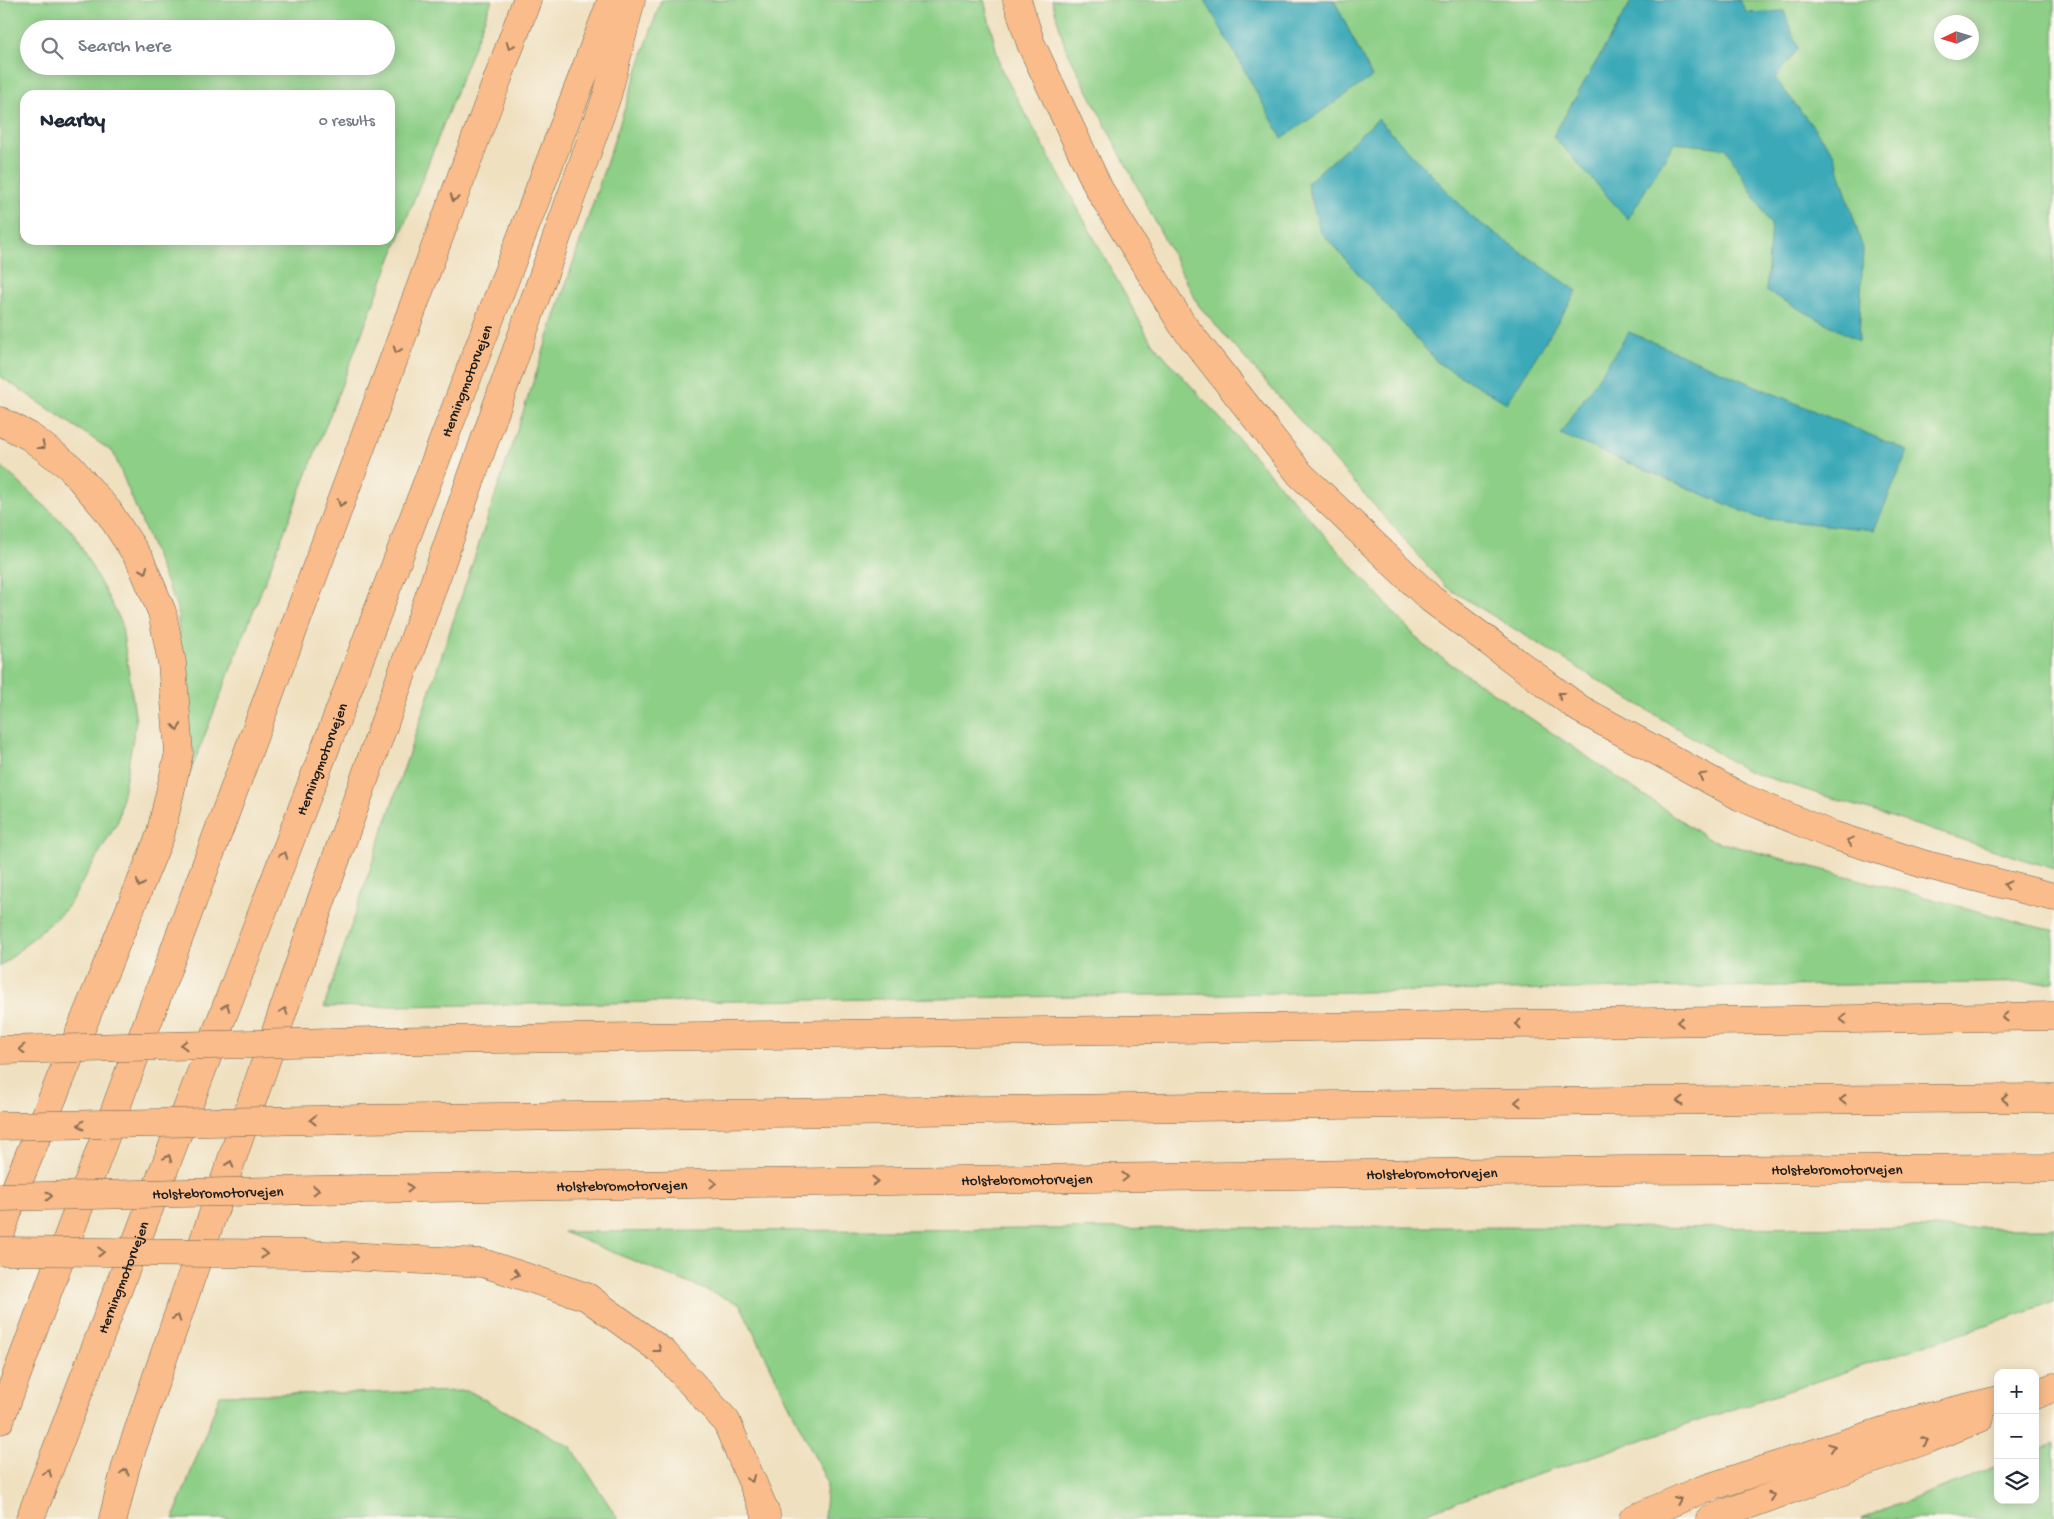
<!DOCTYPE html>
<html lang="en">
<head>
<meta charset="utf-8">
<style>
  :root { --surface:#fff; --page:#f2f2f3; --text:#1f2937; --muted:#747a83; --line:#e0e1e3 }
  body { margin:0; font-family:"Gochi Hand",sans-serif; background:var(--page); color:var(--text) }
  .controls { position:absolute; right:15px; bottom:15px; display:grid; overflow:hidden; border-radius:10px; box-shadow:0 2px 12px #0003 }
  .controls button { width:45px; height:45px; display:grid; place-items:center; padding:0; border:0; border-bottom:1px solid var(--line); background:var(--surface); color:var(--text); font:25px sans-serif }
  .compass { position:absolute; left:1934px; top:15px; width:45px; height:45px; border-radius:50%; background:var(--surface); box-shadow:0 2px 12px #0003; rotate:266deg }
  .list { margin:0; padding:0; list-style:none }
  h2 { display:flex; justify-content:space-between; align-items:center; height:65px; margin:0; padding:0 20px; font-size:21px }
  h2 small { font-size:16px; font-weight:400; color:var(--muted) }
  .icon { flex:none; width:28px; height:28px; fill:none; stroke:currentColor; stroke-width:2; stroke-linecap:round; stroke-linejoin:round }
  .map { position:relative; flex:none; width:2054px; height:1519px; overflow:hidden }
  .search { position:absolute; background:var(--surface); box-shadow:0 2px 12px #0003; left:20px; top:20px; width:375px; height:55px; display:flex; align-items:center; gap:12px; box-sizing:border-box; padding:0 18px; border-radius:28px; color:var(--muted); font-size:19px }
  .panel { position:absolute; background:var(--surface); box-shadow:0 2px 12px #0003; left:20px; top:90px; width:375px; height:155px; border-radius:15px }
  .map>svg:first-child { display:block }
  .green { fill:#8dcf87; stroke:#547652; fill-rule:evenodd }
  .water { fill:#3aa9b8; stroke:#2b626a }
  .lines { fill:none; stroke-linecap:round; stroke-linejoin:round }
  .motorway-casing { stroke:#666155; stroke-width:29 }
  .motorway { stroke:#f9bc8a; stroke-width:28 }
  .motorway-bridge-casing { stroke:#666155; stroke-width:29; stroke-linecap:butt }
  .motorway-bridge { stroke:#f9bc8a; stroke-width:28 }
  .oneway { stroke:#8a6c53 }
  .labels { text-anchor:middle; stroke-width:4.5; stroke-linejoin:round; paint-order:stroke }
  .street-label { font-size:15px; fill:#1c1c1c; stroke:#fbf7ec }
</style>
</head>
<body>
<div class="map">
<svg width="2054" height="1519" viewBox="0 0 2054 1519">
  <rect width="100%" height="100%" fill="#fbf7ec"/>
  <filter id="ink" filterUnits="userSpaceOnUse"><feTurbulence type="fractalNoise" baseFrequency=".02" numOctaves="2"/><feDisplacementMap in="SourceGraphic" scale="10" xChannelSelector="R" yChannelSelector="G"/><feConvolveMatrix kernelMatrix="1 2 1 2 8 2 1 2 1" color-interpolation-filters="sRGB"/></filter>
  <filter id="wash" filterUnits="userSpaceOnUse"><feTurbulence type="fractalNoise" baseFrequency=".0096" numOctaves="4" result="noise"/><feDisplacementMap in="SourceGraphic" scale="20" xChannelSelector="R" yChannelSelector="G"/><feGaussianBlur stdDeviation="1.12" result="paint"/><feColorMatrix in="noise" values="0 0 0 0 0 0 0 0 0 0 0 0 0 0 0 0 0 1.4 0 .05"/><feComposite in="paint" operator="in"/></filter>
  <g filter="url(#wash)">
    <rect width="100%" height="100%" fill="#efe0c0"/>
    <path class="green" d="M0 0H492L190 773 177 608 113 452 0 376ZM29 29H386V66H29ZM25 95H390V240H25Z
      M661 0H984L1001 69 1150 340 1423 645 1708 839 2041 928 2054 930V982L324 1007Z
      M1052 0H2054V869L1747 771 1446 587 1199 306 1065 47ZM1942 22H1972V52H1942Z
      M0 465 73 532 121 621 136 721 118 821 67 908 0 967Z
      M1364 1227 2054 1228V1302L1435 1509 1414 1519H824L827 1482 740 1304 563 1232Z
      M469 1391 571 1447 618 1519H173L220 1395Z
      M2054 1444V1519H1860L1998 1466V1500H2035V1451Z"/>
    <path class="water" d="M1205 0H1334L1372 77 1282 138Z
      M1632 0H1739L1747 13 1784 11 1798 49 1775 78 1834 154 1863 249 1859 341 1766 291 1771 225 1726 148 1674 143 1628 219 1553 136Z
      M1378 119 1473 218 1577 291 1507 403 1438 363 1320 231 1307 183Z
      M1629 332 1908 451 1874 530 1759 518 1560 434Z"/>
  </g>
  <g filter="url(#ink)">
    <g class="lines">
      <defs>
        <g id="motorway">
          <path d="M1017 0 1031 44 1099 189 1182 324 1300 474 1431 599 1580 709 1741 797 1829 834 1923 864 2054 897"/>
          <path d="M0 421 29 436 70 467 108 511 140 560 162 612 172 663 179 753 160 836 17 1185 0 1235"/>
          <path d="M373 1041 2054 1016"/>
          <path d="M362 1119 1616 1101 2054 1098"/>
          <path id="s1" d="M362 1189 1627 1170 2054 1168"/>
          <path d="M306 1254 483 1263 587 1297 663 1352 726 1421 766 1514V1519"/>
          <path d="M2035 1395 2054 1387"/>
          <path d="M0 1420 527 0"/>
          <path id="s2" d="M30 1519 612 0"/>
          <path d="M113 1519 126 1466 320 904 607 96 631 0"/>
          <path d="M1633 1519 1701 1490 1920 1419 1998 1400"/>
          <path d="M1710 1519 1928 1439 1980 1418"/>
        </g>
      </defs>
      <use href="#motorway" class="motorway-casing"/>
      <use href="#motorway" class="motorway"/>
      <defs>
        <g id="motorway-bridge">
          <path d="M0 1050 373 1041"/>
          <path d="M0 1126 362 1119"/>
          <path id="s3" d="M0 1197 362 1189"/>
          <path d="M0 1251 306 1254"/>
        </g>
      </defs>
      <use href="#motorway-bridge" class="motorway-bridge-casing"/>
      <use href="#motorway-bridge" class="motorway-bridge"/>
    </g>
    <defs><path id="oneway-chevron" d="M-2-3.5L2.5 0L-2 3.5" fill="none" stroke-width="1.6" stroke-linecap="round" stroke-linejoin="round" transform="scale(1.25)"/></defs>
    <g class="oneway">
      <use href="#oneway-chevron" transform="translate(510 46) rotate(110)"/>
      <use href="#oneway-chevron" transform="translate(454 198) rotate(110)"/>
      <use href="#oneway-chevron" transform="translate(397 350) rotate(110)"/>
      <use href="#oneway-chevron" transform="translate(42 446) rotate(37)"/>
      <use href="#oneway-chevron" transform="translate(341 503) rotate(110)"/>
      <use href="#oneway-chevron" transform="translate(144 570) rotate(67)"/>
      <use href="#oneway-chevron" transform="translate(1561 695) rotate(-143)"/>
      <use href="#oneway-chevron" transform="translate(177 727) rotate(85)"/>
      <use href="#oneway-chevron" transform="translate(1702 776) rotate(-151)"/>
      <use href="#oneway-chevron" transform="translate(1850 841) rotate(-163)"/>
      <use href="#oneway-chevron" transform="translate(284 855) rotate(-69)"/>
      <use href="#oneway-chevron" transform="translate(140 884) rotate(112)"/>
      <use href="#oneway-chevron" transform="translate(2007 885) rotate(-166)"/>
      <use href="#oneway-chevron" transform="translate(226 1007) rotate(-69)"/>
      <use href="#oneway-chevron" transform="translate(284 1011) rotate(-71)"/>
      <use href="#oneway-chevron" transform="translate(2005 1017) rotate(179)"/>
      <use href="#oneway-chevron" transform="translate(1843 1019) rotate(179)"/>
      <use href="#oneway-chevron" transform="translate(1680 1022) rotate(179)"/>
      <use href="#oneway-chevron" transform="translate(1518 1024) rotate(179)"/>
      <use href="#oneway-chevron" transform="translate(184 1045) rotate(179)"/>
      <use href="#oneway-chevron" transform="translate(22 1049) rotate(179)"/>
      <use href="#oneway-chevron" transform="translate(2005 1099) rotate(180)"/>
      <use href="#oneway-chevron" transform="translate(1843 1100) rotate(180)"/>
      <use href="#oneway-chevron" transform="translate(1680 1101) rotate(180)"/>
      <use href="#oneway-chevron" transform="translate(1518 1102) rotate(179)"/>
      <use href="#oneway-chevron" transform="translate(313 1120) rotate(179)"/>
      <use href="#oneway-chevron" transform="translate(81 1125) rotate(179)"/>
      <use href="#oneway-chevron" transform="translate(168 1158) rotate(-69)"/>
      <use href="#oneway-chevron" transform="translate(230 1164) rotate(-71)"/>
      <use href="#oneway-chevron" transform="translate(1125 1177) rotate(-1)"/>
      <use href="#oneway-chevron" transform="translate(875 1181) rotate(-1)"/>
      <use href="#oneway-chevron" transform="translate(713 1183) rotate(-1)"/>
      <use href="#oneway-chevron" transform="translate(410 1188) rotate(-1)"/>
      <use href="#oneway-chevron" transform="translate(316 1190) rotate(-1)"/>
      <use href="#oneway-chevron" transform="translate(49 1196) rotate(-1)"/>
      <use href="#oneway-chevron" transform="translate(101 1252) rotate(1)"/>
      <use href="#oneway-chevron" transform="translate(264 1254) rotate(1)"/>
      <use href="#oneway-chevron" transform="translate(355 1257) rotate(3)"/>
      <use href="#oneway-chevron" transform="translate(516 1274) rotate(18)"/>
      <use href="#oneway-chevron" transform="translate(177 1318) rotate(-71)"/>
      <use href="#oneway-chevron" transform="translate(658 1349) rotate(37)"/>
      <use href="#oneway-chevron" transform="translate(1925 1441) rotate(-21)"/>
      <use href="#oneway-chevron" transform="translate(1832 1447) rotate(-18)"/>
      <use href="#oneway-chevron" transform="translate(125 1472) rotate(-75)"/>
      <use href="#oneway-chevron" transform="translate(48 1473) rotate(-69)"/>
      <use href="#oneway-chevron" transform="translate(751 1479) rotate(67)"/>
      <use href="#oneway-chevron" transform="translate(1772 1496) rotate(-20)"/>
      <use href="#oneway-chevron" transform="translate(1678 1500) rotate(-24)"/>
    </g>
  </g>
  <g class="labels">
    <g class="street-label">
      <text dy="5" stroke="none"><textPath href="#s2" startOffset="1219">Herningmotorvejen</textPath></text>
      <text dy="5" stroke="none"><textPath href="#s2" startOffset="814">Herningmotorvejen</textPath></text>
      <text dy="5" stroke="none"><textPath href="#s1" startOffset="1475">Holstebromotorvejen</textPath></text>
      <text dy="5" stroke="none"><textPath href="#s1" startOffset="1070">Holstebromotorvejen</textPath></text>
      <text dy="5" stroke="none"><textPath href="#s1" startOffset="665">Holstebromotorvejen</textPath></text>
      <text dy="5" stroke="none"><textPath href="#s1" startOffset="260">Holstebromotorvejen</textPath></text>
      <text dy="5" stroke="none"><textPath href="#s3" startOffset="218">Holstebromotorvejen</textPath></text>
      <text dy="5" stroke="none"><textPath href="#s2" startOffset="259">Herningmotorvejen</textPath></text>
    </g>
  </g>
</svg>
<div class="controls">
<button>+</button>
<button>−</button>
<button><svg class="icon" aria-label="layers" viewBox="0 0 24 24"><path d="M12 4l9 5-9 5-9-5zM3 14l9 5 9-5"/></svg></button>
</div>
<svg class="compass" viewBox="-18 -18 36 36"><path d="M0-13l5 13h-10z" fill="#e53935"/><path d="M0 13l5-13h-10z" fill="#747a83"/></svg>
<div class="search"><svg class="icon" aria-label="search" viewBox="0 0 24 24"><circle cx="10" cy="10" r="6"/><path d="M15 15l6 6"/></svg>Search here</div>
<section class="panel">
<h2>Nearby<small>0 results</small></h2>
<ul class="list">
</ul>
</section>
</div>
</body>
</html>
